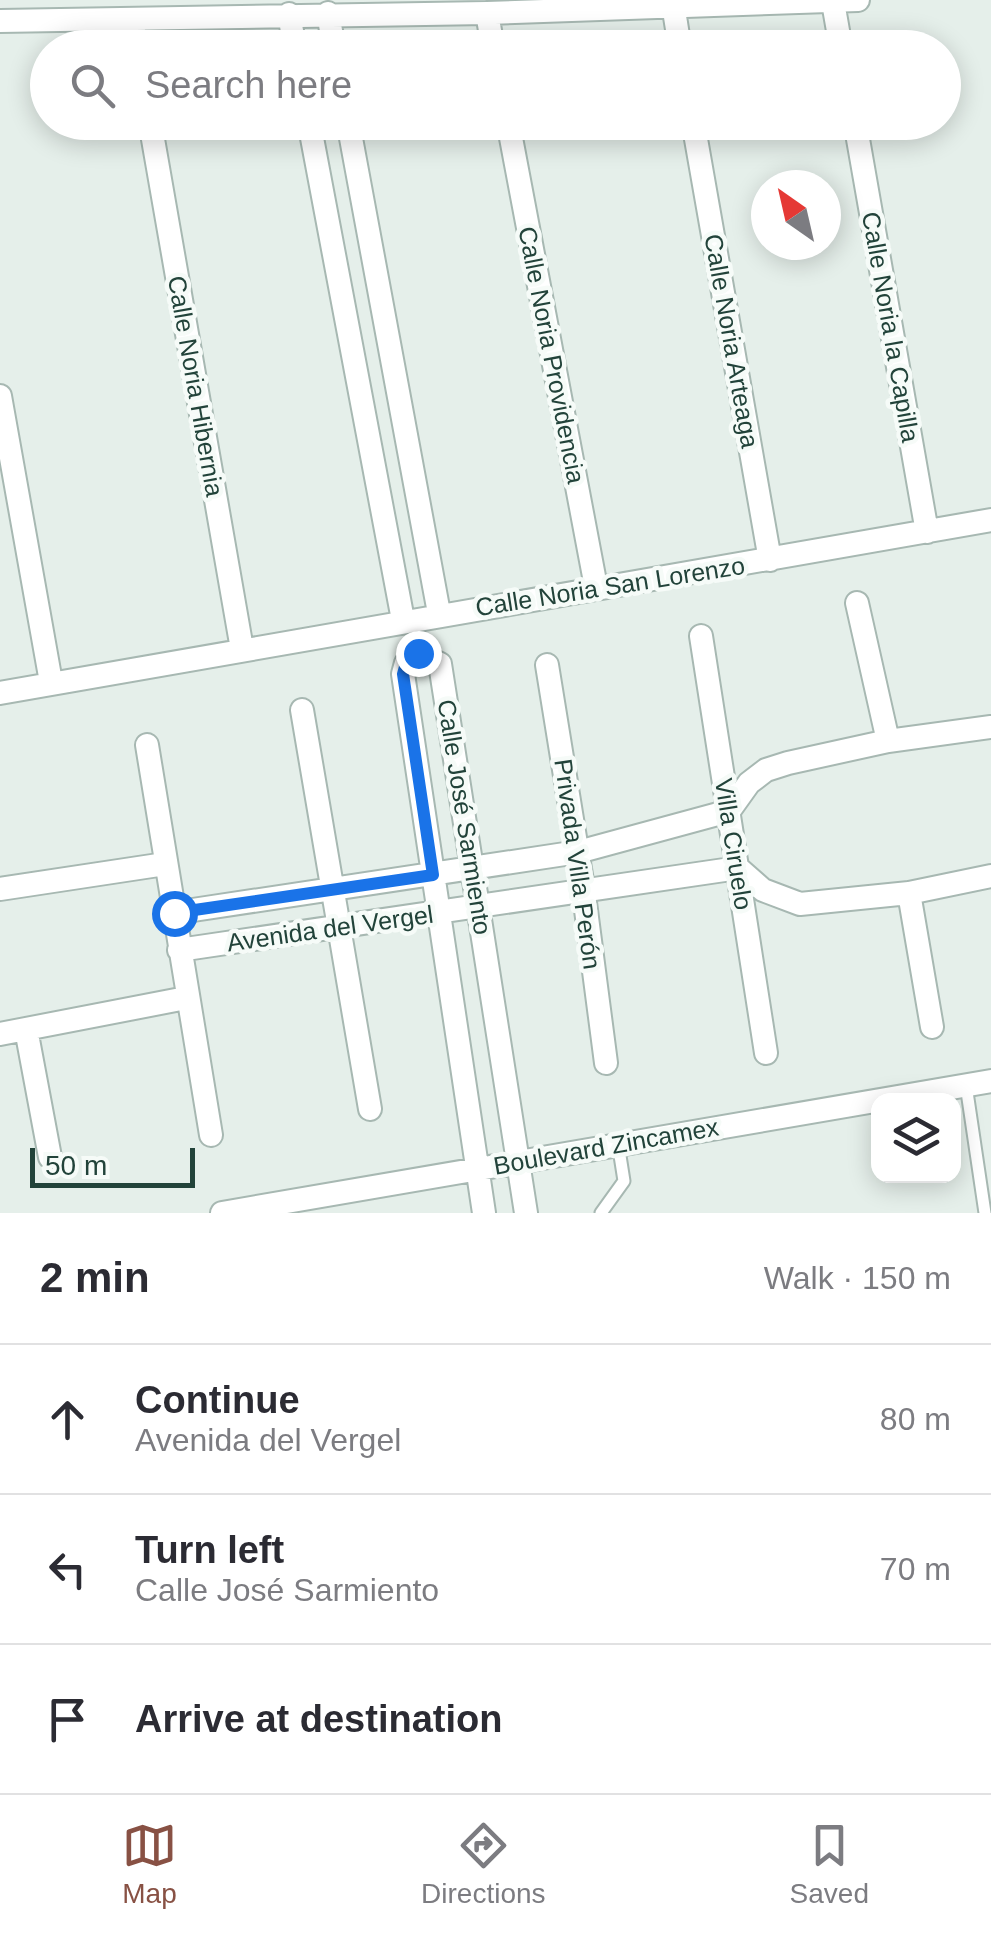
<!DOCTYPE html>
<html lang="en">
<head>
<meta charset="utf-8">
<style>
  :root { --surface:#fff; --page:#f7f7f7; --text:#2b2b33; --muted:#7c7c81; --line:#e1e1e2; --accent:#885144 }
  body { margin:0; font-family:Helvetica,sans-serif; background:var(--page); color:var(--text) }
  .controls { position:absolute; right:30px; bottom:30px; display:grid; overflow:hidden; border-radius:20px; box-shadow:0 5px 25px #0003 }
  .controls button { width:90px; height:90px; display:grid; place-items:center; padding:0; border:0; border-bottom:2px solid var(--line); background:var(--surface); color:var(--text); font:50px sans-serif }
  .compass { position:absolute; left:751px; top:170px; width:90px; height:90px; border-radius:50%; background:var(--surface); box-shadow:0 5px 25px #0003; rotate:326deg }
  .scale { position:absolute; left:30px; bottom:25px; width:165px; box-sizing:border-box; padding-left:10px; border:5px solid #22433a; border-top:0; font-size:28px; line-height:35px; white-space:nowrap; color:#22433a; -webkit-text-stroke:8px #f6fbf8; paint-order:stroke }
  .stop { position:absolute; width:30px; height:30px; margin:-22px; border:8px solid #1a73e8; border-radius:50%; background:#fff }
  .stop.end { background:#1a73e8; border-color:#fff; box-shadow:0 2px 10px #0008 }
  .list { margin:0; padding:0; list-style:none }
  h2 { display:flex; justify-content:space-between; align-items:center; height:130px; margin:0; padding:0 40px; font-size:42px }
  h2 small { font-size:32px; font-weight:400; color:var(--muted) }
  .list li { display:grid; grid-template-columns:65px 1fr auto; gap:30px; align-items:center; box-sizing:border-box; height:150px; padding:0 40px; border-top:2px solid var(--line) }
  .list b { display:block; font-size:38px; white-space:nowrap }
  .list p { margin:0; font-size:32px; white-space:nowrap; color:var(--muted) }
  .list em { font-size:32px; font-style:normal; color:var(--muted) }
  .icon { flex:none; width:55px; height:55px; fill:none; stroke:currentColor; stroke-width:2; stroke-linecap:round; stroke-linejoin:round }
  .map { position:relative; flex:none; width:991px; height:1213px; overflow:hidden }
  .search { position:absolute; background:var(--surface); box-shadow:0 5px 25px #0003; left:30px; right:30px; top:30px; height:110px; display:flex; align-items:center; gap:25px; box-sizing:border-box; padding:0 35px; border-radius:55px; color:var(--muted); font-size:38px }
  .sheet { height:580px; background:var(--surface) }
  nav { display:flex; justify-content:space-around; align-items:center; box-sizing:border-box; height:140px; border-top:2px solid var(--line); background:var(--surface); font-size:28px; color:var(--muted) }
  nav a { display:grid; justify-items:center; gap:5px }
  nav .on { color:var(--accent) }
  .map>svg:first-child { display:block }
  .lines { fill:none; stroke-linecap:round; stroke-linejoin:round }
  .lane-casing { stroke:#a7b8b2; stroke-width:15 }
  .street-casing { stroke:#a7b8b2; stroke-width:26 }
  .lane { stroke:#fff; stroke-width:11 }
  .street { stroke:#fff; stroke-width:22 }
  .route { stroke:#1a73e8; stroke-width:12 }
  .labels { text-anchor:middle; stroke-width:9; stroke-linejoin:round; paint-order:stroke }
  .street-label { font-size:25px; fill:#22433a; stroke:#f6fbf8 }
</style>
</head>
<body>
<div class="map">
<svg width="991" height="1213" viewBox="0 0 991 1213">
  <rect width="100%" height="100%" fill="#e5efea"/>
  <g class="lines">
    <defs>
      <path id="lane" d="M966 1085 985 1213
        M601 1213 624 1181 618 1143"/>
      <path id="street" d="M833 2 841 48
        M673 4 680 48
        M328 13 334 48
        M487 13 493 48
        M289 14 295 48
        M132 20 137 48
        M0 21 487 13 858 0
        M150 122 242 649
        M309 122 403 620
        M348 122 439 613
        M508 122 596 587
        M693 122 770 560
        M855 122 927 532
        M0 396 51 682
        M857 603 888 741
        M701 636 766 1053
        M547 665 583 887 606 1063
        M0 693 991 520
        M302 710 370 1109
        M147 745 211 1135
        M0 889 165 864
        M909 893 932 1027
        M173 913 578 852 729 811 749 783 766 770 788 763 888 741 991 727
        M179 950 738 868 763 890 800 904 909 893 991 876
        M26 1029 50 1157
        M0 1034 186 998
        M222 1213 991 1081
        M484 1213 403 674 406 663 417 653 440 664 526 1213"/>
    </defs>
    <use href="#lane" class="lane-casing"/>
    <use href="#street" class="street-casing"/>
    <use href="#lane" class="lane"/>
    <use href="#street" class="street"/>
  </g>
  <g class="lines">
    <path class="route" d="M174 913 433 875 403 674 406 663 418 653"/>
  </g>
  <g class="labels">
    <g class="street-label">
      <text transform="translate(891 327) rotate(80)" y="9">Calle Noria la Capilla</text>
      <text transform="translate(732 341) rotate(80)" y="9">Calle Noria Arteaga</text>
      <text transform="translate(552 355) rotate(79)" y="9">Calle Noria Providencia</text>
      <text transform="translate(196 386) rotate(80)" y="9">Calle Noria Hibernia</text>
      <text transform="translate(610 586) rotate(-9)" y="9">Calle Noria San Lorenzo</text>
      <text transform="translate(465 817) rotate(81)" y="9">Calle José Sarmiento</text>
      <text transform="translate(734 844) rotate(81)" y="9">Villa Ciruelo</text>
      <text transform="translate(578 864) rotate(82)" y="9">Privada Villa Perón</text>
      <text transform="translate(330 928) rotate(-8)" y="9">Avenida del Vergel</text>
      <text transform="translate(606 1146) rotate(-10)" y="9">Boulevard Zincamex</text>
    </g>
  </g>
</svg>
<div class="controls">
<button><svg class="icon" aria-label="layers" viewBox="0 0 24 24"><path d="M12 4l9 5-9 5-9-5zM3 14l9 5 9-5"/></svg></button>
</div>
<svg class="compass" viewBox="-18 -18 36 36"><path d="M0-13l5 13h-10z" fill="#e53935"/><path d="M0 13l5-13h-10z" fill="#7c7c81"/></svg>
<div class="scale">50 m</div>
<div class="stop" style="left:174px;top:913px"></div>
<div class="stop end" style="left:418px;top:653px"></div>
<div class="search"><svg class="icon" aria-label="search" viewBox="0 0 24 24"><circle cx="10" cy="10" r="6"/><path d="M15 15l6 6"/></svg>Search here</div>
</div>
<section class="sheet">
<h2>2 min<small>Walk · 150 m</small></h2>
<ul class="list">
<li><svg class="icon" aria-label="ahead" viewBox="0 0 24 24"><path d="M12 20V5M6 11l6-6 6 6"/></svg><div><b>Continue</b><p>Avenida del Vergel</p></div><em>80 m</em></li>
<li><svg class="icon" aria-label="left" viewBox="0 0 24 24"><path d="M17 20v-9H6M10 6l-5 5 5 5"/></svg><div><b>Turn left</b><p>Calle José Sarmiento</p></div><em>70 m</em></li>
<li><svg class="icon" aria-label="arrive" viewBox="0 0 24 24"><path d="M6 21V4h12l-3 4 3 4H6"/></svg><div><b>Arrive at destination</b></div></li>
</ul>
</section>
<nav>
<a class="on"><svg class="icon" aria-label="map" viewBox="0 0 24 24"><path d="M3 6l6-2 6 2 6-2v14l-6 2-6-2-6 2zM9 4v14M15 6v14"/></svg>Map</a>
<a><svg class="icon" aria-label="directions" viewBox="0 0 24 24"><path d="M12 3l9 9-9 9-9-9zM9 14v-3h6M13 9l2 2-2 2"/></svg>Directions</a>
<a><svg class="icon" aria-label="saved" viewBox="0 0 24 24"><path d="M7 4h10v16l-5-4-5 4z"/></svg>Saved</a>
</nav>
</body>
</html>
